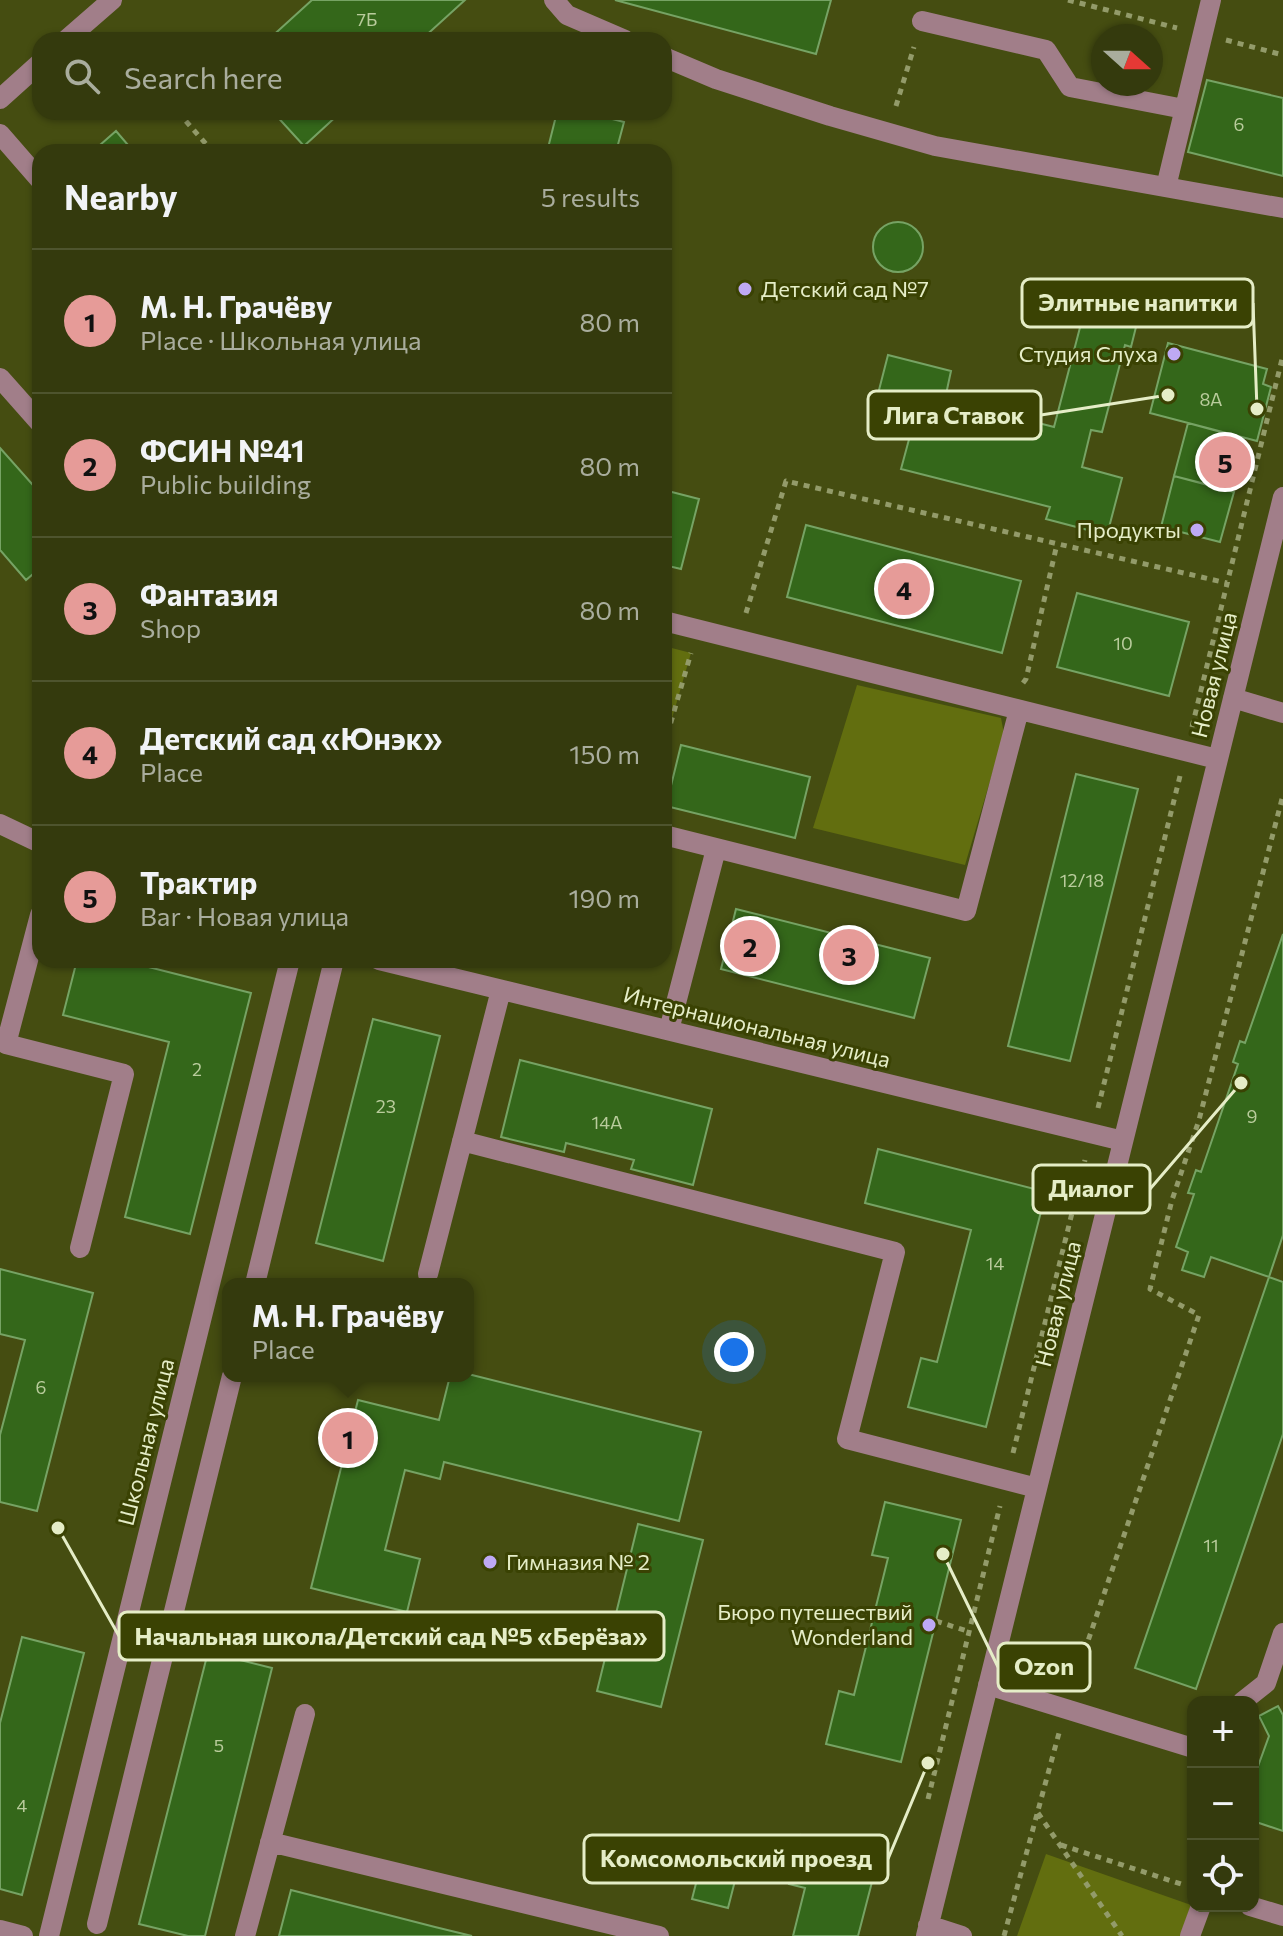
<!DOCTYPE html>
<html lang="en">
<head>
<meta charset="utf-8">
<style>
  :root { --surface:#343a0d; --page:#3c4116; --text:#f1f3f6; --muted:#a9ad9d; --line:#4e542e; --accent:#e69b98 }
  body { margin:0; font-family:Commissioner,sans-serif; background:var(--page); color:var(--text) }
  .controls { position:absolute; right:24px; bottom:24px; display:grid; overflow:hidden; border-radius:16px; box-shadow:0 2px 6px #0004 }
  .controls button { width:72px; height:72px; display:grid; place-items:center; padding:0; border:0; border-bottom:2px solid var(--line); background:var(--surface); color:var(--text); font:40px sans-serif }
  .compass { position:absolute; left:1091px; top:24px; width:72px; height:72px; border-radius:50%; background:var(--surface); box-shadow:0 2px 6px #0004; rotate:111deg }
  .you { position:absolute; left:734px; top:1352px; width:28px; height:28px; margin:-20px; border:6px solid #fff; border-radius:50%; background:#1a73e8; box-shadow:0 0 0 12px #1a73e833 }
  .badge { display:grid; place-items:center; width:52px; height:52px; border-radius:50%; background:var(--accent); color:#111; font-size:26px; font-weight:700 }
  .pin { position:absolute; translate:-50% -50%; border:4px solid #fff; box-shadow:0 2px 8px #0006 }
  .popup { position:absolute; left:222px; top:1278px; width:252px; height:104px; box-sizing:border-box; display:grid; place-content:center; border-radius:16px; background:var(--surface); filter:drop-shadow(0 2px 6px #0005); font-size:26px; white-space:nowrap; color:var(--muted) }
  .popup b { font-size:30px; color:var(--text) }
  .popup::after { content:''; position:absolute; left:50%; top:100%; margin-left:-16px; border:16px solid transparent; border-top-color:var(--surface) }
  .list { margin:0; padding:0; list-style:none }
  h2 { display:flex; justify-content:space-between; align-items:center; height:104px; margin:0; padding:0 32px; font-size:34px }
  h2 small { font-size:26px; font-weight:400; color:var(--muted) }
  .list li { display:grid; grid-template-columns:52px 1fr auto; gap:24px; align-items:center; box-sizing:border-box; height:144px; padding:0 32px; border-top:2px solid var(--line) }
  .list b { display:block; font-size:30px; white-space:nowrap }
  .list p { margin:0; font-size:26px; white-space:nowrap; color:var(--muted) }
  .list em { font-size:26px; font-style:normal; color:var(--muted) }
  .icon { flex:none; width:44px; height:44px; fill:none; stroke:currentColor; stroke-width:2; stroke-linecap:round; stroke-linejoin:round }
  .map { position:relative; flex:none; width:1283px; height:1936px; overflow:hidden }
  .search { position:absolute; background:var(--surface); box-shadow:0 2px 6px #0004; left:32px; top:32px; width:640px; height:88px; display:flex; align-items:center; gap:20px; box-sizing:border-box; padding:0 28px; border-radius:24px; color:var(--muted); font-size:30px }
  .panel { position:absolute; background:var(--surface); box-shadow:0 2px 6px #0004; left:32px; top:144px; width:640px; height:824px; border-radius:24px }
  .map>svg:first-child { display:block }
  .green { fill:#626e0f }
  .building { fill:#34671a; stroke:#76a364; stroke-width:2 }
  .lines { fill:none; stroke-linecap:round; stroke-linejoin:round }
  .path { stroke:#939b6a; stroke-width:5; stroke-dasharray:6 6; stroke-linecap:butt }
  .minor { stroke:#a17e89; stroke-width:20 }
  .poi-dot { fill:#bea9f4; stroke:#3a4203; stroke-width:3 }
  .labels { text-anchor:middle; stroke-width:6; stroke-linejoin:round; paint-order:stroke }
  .number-label { font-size:18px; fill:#b9cc9c }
  .poi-label { font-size:22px; fill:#e5edc7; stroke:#3a4203; text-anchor:end }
  .street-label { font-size:22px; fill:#e5edc7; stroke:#3a4203 }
  .leader { fill:none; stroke:#e5edc7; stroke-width:3 }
  .callout-dot { fill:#e5edc7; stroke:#3a4203; stroke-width:3 }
  .callout { fill:#3a4203; stroke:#e5edc7; stroke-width:3 }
  .callout-label { font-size:24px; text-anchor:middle; font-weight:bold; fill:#e5edc7 }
</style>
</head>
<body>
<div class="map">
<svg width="1283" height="1936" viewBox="0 0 1283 1936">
  <rect width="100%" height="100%" fill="#454d11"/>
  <path class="green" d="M664 646 691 653 664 746Z
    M857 685 1001 718 1004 734 965 865 813 828Z
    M1046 1854 1191 1905 1180 1936H1017Z"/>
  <path class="building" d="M312 0H465L421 40H268Z
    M615 0H831L816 54Z
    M1207 80 1283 98V176L1188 152Z
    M273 112H341L304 146Z
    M557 112H585L624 122 616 152H547Z
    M116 131 134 152H92Z
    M873 247a25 25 0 1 1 50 0a25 25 0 1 1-50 0Z
    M1089 293 1141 307 1131 347 1125 345 1102 432 1091 430 1082 467 1122 478 1107 535 1046 519 1050 507 901 469 911 432 871 421 888 355 951 371 945 399 1054 427Z
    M1168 343 1267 369 1263 384 1271 387 1257 441 1150 413Z
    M1188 423 1243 438 1229 490 1174 476Z
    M0 448 40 493V568L26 580 0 550Z
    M1174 476 1234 492 1220 542 1161 527Z
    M664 490 699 499 681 569 664 565Z
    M806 525 1021 581 1002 653 787 597Z
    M1077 593 1189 622 1169 696 1057 667Z
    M681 745 810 777 795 838 666 806Z
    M1076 774 1138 789 1070 1061 1008 1046Z
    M736 909 930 958 914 1018 721 969Z
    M1283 934V1235L1269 1277 1211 1257 1204 1277 1182 1270 1188 1252 1176 1247 1194 1194 1188 1193 1196 1170 1201 1172 1238 1064 1233 1062 1240 1041 1245 1043Z
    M77 960H121L251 993 190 1234 125 1217 169 1042 63 1015Z
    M373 1019 440 1036 383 1261 316 1243Z
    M520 1060 712 1109 693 1185 631 1169 634 1160 566 1143 564 1152 501 1137Z
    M878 1149 1046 1192 986 1427 908 1407 921 1358 937 1362 971 1230 865 1203Z
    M0 1269 93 1293 37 1511 0 1502V1435L25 1340 0 1334Z
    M1269 1277 1283 1282V1434L1196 1689 1135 1668Z
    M468 1374 701 1432 679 1521 444 1462 440 1479 405 1470 385 1550 420 1559 407 1612 311 1588 358 1400 439 1420 450 1376H468Z
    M885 1502 961 1520 901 1762 826 1744 839 1691 854 1695 888 1558 872 1555Z
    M638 1524 703 1540 661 1707 597 1691Z
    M22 1637 84 1653 22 1895 0 1889V1723Z
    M208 1652 272 1668 205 1936H188L139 1924Z
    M1278 1706 1283 1715V1831L1253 1821V1780L1269 1736 1259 1716Z
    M801 1835 879 1855 858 1936H793L805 1888 789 1884Z
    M702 1860 738 1869 728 1908 692 1899Z
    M291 1890 435 1927 472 1936H279Z"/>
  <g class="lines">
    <path class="path" d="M1068 0 1177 28
      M1226 40 1283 55
      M896 106 914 47
      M178 112 213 152
      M746 613 786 481 1227 583
      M1023 683 1026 679 1057 544
      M1192 727 1283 355
      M664 746 691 653
      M1098 1108 1180 776
      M1013 1453 1085 1160
      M936 1621 970 1632
      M1073 1685 1199 1315 1150 1289 1172 1200 1199 1120 1283 795
      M928 1799 1000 1506
      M1038 1813 1122 1936
      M1061 1845 1184 1885
      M1004 1936 1059 1733"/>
    <path class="minor" d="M554 0 567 15 625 40
      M922 21 1046 50 1070 87 1184 109
      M66 40 112 0
      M664 57 716 79 830 116 935 146 1283 208
      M0 99 40 63
      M0 134 40 180
      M1166 187 1211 0
      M0 378 40 423
      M664 621 1217 759
      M1233 698 1283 713
      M0 824 40 843
      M664 835 966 911 1019 710
      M40 915 6 1044 124 1074 80 1248
      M379 960 1123 1141
      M669 1030 716 849
      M462 1141 895 1252 847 1439 1037 1488
      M428 1274 501 990
      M255 1284 334 960
      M988 1685 1193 1748
      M1242 1702 1266 1683 1283 1633
      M270 1842 659 1936
      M1250 1906 1283 1916
      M97 1924 232 1376
      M928 1925 962 1936
      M0 1930 23 1936
      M49 1936 290 960
      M245 1936 305 1714
      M926 1936 1283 497
      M1190 1936 1201 1906"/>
  </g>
  <g class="poi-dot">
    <circle cx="745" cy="289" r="8"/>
    <circle cx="1174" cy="354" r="8"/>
    <circle cx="1197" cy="530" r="8"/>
    <circle cx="490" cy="1562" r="8"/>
    <circle cx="929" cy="1625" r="8"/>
  </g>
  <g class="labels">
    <g class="number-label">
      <text x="367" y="26">7Б</text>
      <text x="1239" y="131">6</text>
      <text x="1211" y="406">8А</text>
      <text x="1123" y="650">10</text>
      <text x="1082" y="887">12/18</text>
      <text x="197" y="1076">2</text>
      <text x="386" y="1113">23</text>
      <text x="1252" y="1123">9</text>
      <text x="607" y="1129">14А</text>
      <text x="995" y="1270">14</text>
      <text x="41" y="1394">6</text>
      <text x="1211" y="1552">11</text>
      <text x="219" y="1752">5</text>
      <text x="22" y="1812">4</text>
    </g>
    <g class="poi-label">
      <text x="761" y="297" text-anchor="start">Детский сад №7</text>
      <text x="1158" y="362">Студия Слуха</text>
      <text x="1181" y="538">Продукты</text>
      <text x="506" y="1570" text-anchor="start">Гимназия № 2</text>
      <text x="913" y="1620">Бюро путешествий<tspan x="913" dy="25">Wonderland</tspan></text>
    </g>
    <g class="street-label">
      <text transform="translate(1214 675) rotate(-76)" y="8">Новая улица</text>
      <text transform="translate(757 1027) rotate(14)" y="8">Интернациональная улица</text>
      <text transform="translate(1058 1304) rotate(-76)" y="8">Новая улица</text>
      <text transform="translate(146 1442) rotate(-76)" y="8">Школьная улица</text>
    </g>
  </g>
  <path class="leader" d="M1257 409L1253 303M1168 395L1041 415M1241 1083L1150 1189M58 1528L119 1636M943 1554L998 1667M928 1763L888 1859"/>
  <g class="callout-dot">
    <circle cx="1257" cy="409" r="8"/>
    <circle cx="1168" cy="395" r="8"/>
    <circle cx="1241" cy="1083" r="8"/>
    <circle cx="58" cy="1528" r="8"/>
    <circle cx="943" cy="1554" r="8"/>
    <circle cx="928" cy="1763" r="8"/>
  </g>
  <g class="callout">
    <rect x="1022" y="279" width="231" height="48" rx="8"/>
    <rect x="868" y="391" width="173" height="48" rx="8"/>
    <rect x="1033" y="1165" width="117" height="48" rx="8"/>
    <rect x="119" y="1612" width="545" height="48" rx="8"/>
    <rect x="998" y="1643" width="92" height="48" rx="8"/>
    <rect x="584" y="1835" width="304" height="48" rx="8"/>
  </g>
  <g class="callout-label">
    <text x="1138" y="311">Элитные напитки</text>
    <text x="954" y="424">Лига Ставок</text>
    <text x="1091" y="1197">Диалог</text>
    <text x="391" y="1645">Начальная школа/Детский сад №5 «Берёза»</text>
    <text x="1044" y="1675">Ozon</text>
    <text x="736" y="1867">Комсомольский проезд</text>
  </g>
</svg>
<div class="controls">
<button>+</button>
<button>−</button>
<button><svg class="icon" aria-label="locate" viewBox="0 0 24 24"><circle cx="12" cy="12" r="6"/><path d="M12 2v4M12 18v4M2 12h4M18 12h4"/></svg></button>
</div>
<svg class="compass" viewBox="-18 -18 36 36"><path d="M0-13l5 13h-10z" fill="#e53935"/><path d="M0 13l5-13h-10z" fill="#a9ad9d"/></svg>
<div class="you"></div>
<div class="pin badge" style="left:348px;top:1438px">1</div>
<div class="popup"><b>М. Н. Грачёву</b>Place</div>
<div class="pin badge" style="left:750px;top:946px">2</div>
<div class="pin badge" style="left:849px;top:955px">3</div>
<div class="pin badge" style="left:904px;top:589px">4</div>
<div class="pin badge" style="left:1225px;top:462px">5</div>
<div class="search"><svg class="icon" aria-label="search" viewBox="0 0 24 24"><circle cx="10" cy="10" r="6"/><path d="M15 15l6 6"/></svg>Search here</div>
<section class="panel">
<h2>Nearby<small>5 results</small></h2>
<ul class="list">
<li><span class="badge">1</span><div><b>М. Н. Грачёву</b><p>Place · Школьная улица</p></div><em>80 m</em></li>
<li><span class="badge">2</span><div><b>ФСИН №41</b><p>Public building</p></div><em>80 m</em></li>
<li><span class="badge">3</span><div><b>Фантазия</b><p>Shop</p></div><em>80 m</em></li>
<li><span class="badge">4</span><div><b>Детский сад «Юнэк»</b><p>Place</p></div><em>150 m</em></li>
<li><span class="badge">5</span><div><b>Трактир</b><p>Bar · Новая улица</p></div><em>190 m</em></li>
</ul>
</section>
</div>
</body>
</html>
